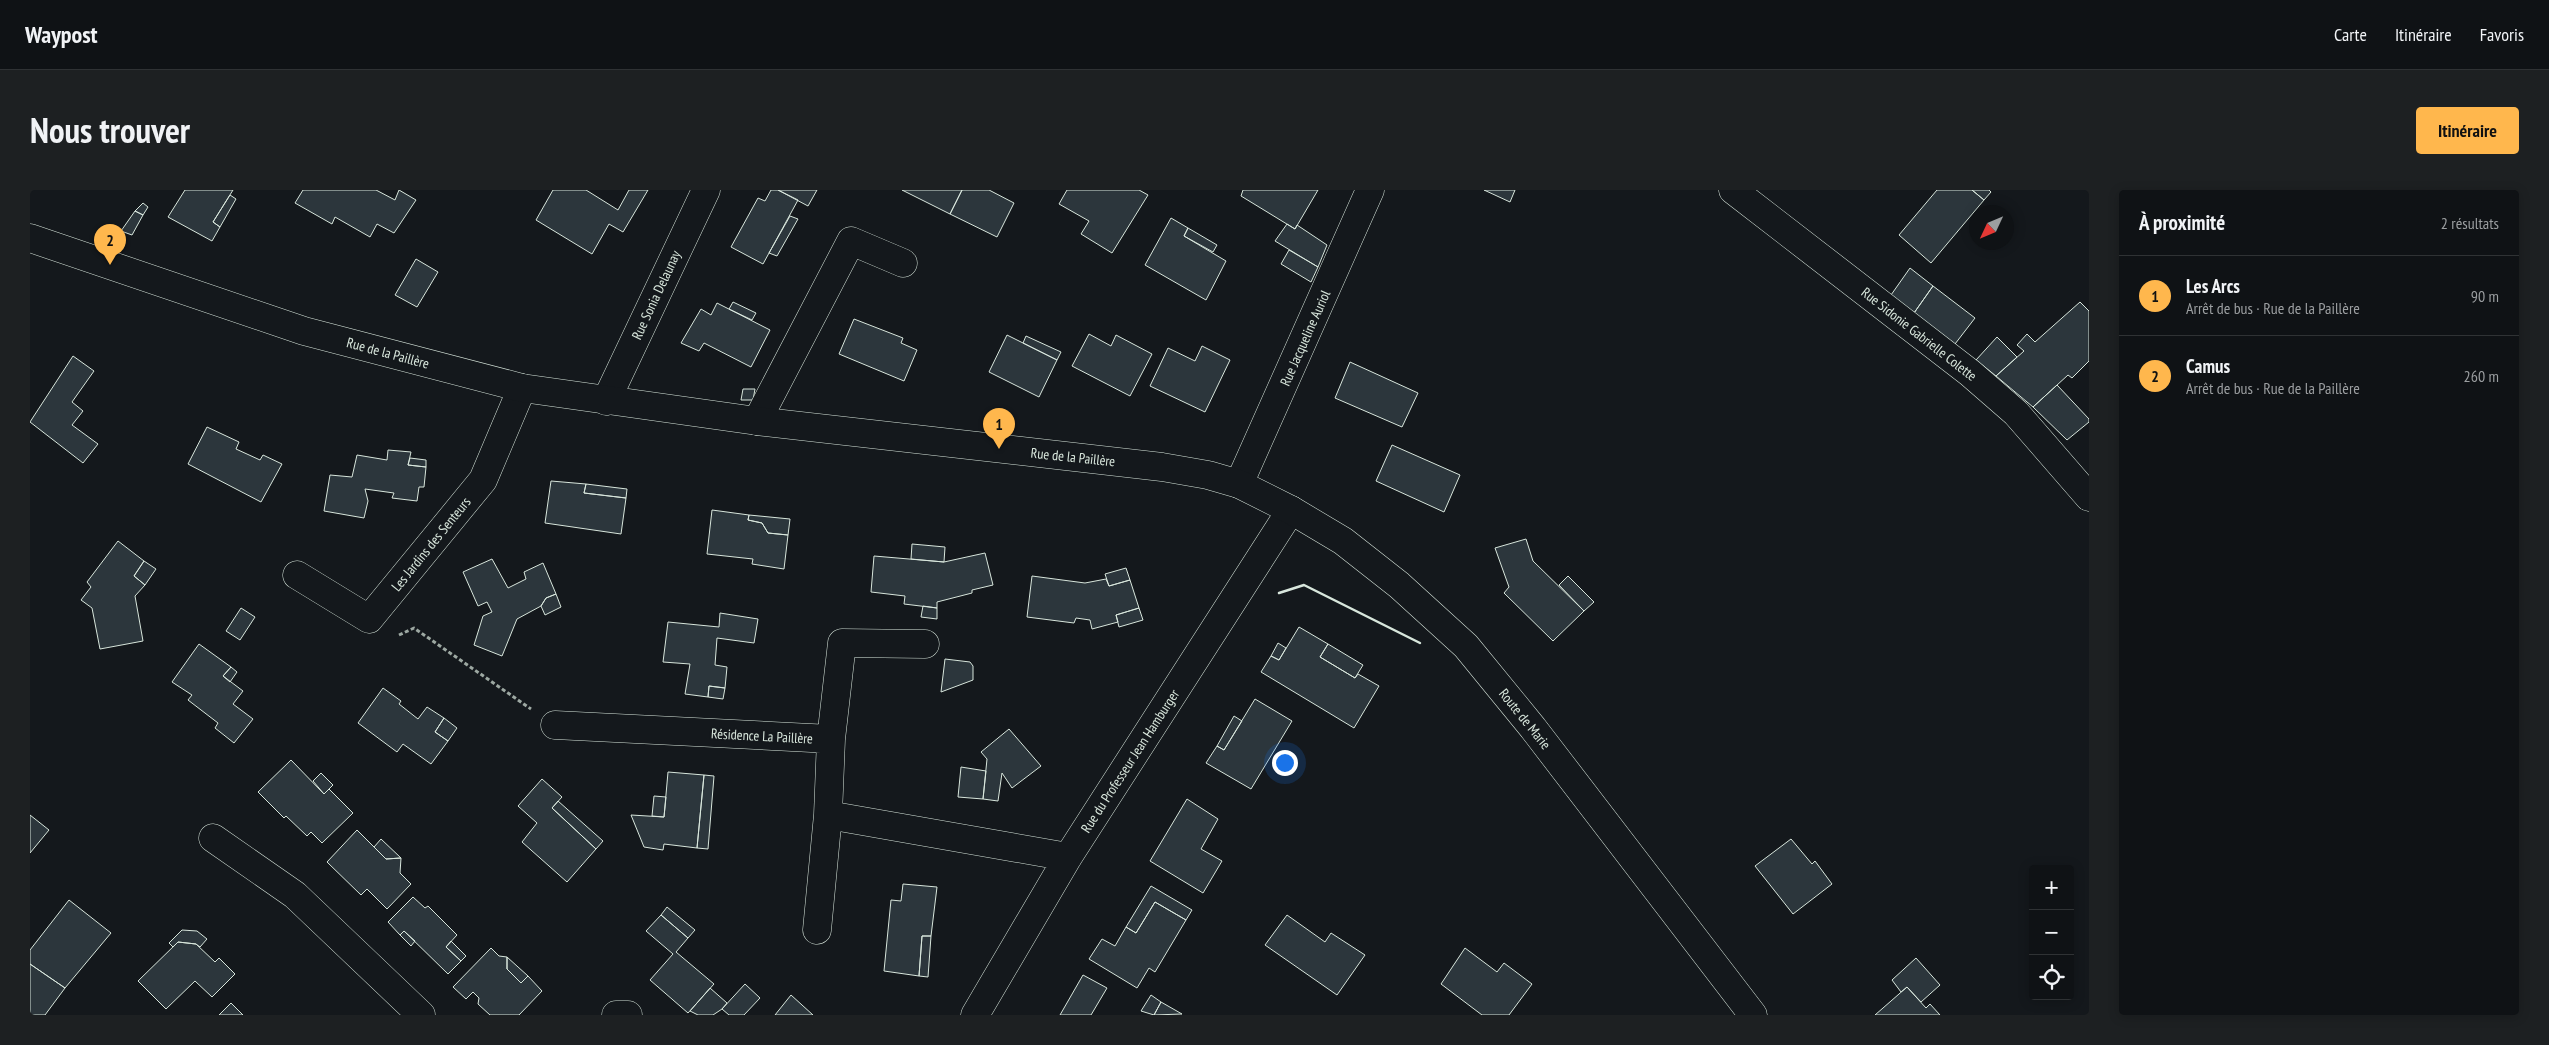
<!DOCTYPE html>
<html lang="fr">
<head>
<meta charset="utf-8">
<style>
  :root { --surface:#0f1215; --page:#1d2022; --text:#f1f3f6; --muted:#9b9ea0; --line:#2f3234; --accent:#ffb74d }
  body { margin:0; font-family:"PT Sans Narrow",sans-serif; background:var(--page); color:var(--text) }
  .controls { position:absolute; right:15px; bottom:15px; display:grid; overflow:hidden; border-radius:5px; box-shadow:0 2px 12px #0003 }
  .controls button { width:45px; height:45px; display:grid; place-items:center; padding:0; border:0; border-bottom:1px solid var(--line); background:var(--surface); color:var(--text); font:25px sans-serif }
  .compass { position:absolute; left:1939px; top:15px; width:45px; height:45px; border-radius:50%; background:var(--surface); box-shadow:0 2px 12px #0003; rotate:226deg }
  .you { position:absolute; left:1254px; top:572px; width:18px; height:18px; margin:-12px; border:4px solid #fff; border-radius:50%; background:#1a73e8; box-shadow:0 0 0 8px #1a73e833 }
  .badge { display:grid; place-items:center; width:32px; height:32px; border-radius:50%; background:var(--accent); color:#111; font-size:16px; font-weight:700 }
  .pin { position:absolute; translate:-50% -41px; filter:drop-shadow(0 1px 2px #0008) }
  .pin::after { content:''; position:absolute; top:26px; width:18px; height:15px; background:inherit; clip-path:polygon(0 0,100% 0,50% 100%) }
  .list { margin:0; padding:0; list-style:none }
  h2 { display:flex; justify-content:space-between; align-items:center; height:65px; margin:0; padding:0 20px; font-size:21px }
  h2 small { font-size:16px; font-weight:400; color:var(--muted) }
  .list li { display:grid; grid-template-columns:32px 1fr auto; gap:15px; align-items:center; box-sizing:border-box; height:80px; padding:0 20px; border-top:1px solid var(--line) }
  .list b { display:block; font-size:19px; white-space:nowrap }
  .list p { margin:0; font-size:16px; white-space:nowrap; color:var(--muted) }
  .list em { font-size:16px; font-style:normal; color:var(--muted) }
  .icon { flex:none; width:28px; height:28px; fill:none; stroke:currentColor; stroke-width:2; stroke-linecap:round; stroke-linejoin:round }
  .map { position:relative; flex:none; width:2059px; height:825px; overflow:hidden; border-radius:5px }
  header { display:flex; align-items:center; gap:30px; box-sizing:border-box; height:70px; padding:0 25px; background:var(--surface); border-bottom:1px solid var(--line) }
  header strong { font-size:24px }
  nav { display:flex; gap:28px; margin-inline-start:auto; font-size:18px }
  .intro { display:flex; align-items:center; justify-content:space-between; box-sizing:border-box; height:120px; padding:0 30px }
  h1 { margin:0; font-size:35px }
  .button { padding:12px 22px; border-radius:5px; background:var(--accent); color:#111; font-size:18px; font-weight:700 }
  main { display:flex; gap:30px; padding:0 30px }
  aside { flex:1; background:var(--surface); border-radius:5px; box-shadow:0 2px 12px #0003 }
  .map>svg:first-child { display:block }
  .building { fill:#2c363c; stroke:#d8e6dc }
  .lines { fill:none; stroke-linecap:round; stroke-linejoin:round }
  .street-casing { stroke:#d8e6dc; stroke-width:29 }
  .secondary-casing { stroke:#d8e6dc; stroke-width:29 }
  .path { stroke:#9da8a2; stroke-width:3; stroke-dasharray:4 2.5; stroke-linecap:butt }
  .street { stroke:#14181c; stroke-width:28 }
  .secondary { stroke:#14181c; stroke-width:28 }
  .wall { stroke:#d8e6dc; stroke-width:2.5 }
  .labels { text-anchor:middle; stroke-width:4; stroke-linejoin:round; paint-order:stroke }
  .street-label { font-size:14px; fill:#d8e6dc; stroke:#14181c }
</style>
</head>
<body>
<header>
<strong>Waypost</strong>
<nav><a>Carte</a><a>Itinéraire</a><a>Favoris</a></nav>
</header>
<div class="intro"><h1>Nous trouver</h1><a class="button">Itinéraire</a></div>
<main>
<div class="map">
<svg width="2059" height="825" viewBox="0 0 2059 825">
  <rect width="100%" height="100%" fill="#14181c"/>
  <path class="building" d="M155 0H203L183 32 190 37 182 51 138 27Z
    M273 0H346L365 10 369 0 386 10 364 43 347 34 340 47 305 27 302 34 265 13Z
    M523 0H556L588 20 599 0H618L593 42 579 34 562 64 506 30Z
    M741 0H748L768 10 733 74 701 57 728 8 735 11Z
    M748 0H787L778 16Z
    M872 0H932L920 24Z
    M932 0H959L984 13 967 47 920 24Z
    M1037 0H1109L1118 5 1082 63 1051 44 1059 31 1029 14Z
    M1213 0H1288L1265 39 1211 6Z
    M1454 0H1485L1480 12Z
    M1907 0H1942L1954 10 1901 73 1869 45Z
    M1942 0H1959L1961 2 1954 10Z
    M200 5 206 9 190 37 183 32Z
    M113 13 118 17 113 25 105 21Z
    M105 21 113 25 102 45 91 41Z
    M760 26 768 29 747 66 739 63Z
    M1141 28 1158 38 1154 46 1196 71 1176 110 1115 75Z
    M1257 34 1265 39 1267 35 1297 55 1288 77 1245 51Z
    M1158 38 1187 55 1183 62 1154 46Z
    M1259 60 1288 77 1281 92 1251 74Z
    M386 69 408 82 387 117 365 105Z
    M1880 78 1903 96 1884 123 1861 105Z
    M1903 96 1945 128 1925 154 1884 123Z
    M703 112 726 123 722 130 699 119Z
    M2050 112 2059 121V171L2042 188 2038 185 2003 217 1966 186 1994 161 1987 155 1997 144 2005 152Z
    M687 113 740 140 721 177 674 153 669 161 651 153 671 119 681 125Z
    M824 129 873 148 871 153 887 160 874 191 809 164Z
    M1059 144 1081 156 1086 145 1122 164 1100 206 1042 176Z
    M977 145 1027 170 1009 207 959 182Z
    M996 146 1031 162 1027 170 993 153Z
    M1967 147 1987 167 1966 186 1946 170Z
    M1172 156 1200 170 1175 222 1120 196 1138 158 1165 171Z
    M43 166 64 181 42 212 53 221 42 235 68 254 53 273 0 232Z
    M1320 172 1388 203 1372 237 1305 208Z
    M2027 195 2059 229V232L2037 250 2003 217Z
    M713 199H725L723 210H711Z
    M177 237 209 252 206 259 230 270 233 265 252 274 231 312 158 274Z
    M1362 255 1430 285 1414 322 1346 291Z
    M358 260 381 262 378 275 396 277 394 297H389L387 311 362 308 364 303 335 299 338 311 334 328 294 321 300 285 322 287 327 265 357 270Z
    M380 268 396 270V277L378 275Z
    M521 291 556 294 554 303 596 308 591 344 515 333Z
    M556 294 597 299 596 308 554 303Z
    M682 320 719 325 718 330 732 333 738 343 758 345 754 379 722 374 723 369 677 364Z
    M719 325 760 329 758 345 738 343 732 333 718 330Z
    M1496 349 1503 371 1554 421 1523 451 1474 403 1479 397 1465 358Z
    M88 351 114 371 104 386 115 395 105 406 113 451 70 459 62 418 51 410 61 397 57 392Z
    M882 354 915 357 914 372 881 369Z
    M955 363 963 395 942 400V403L907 412V418L874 414 875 406 841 402 844 366 914 372Z
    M462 369 478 398 496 389 494 382 513 373 526 404 516 408 511 416 487 429 472 466 444 455 453 426 462 422 457 412 448 416 433 382Z
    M114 371 126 379 115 395 104 386Z
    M1096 378 1100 390 1079 396 1075 384Z
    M1002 386 1055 393 1076 389 1079 396 1100 390 1109 418 1086 425 1088 432 1062 439 1060 430 1046 428 1044 433 997 427Z
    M1538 386 1564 412 1554 421 1529 395Z
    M526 404 531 417 515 425 511 416 516 408Z
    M893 416 907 418V429L891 427Z
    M211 418 225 427 210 450 196 441Z
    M1109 418 1113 430 1089 437 1086 425Z
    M690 423 728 429 724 453 687 448 685 475 697 477 695 498 679 496 678 507 655 504 660 474 633 472 638 432 689 437Z
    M1269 437 1298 454 1290 467 1325 488 1328 484 1349 496 1324 538 1231 482 1241 466 1249 470Z
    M1248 453 1256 458 1249 470 1241 466Z
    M169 454 201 477 193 486 213 501 203 514 223 529 204 553 185 538 188 533 158 510 162 505 142 492Z
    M1298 454 1333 475 1325 488 1290 467Z
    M915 469 940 472 943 476V490L911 502Z
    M201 477 207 482 200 492 193 486Z
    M679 496 695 498 693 509 678 507Z
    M353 498 371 511 369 514 388 529 397 517 414 528 405 542 418 551 401 574 373 554 367 562 328 533Z
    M1225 509 1262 531 1221 599 1176 573 1187 556 1194 560Z
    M1204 526 1212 531 1194 560 1187 556Z
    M414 528 427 538 418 551 405 542Z
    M979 539 1011 576 982 598 972 583 968 611 953 609 957 569 951 562Z
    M261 570 294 604 299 599 323 623 292 653 281 642 277 646 256 626 254 628 228 602Z
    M931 577 956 581 953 609 928 607Z
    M638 582 674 585 667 658 634 654 633 660 614 657 601 625 634 627Z
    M291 583 303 595 294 604 283 591Z
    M674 585 684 586 678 659 667 658Z
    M512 589 532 607 522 618 566 659 537 692 492 652 507 633 488 616Z
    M624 606 636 607 634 627 622 626Z
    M1157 609 1188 629 1171 659 1192 671 1173 703 1120 671Z
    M528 611 573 651 566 659 522 618Z
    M0 625 19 640 0 663Z
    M327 640 356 669 371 668 370 683 381 694 357 719 337 699 331 705 297 672Z
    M351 649 371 668 356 669 344 657Z
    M1761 649 1782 674 1785 671 1802 694 1763 724 1725 676Z
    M873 694 907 697 901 746H892L889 786 854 781 861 710 871 711Z
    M1121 696 1162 720 1156 730 1125 712 1106 743 1096 737Z
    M383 707 395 718 398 716 427 745 416 757 431 771 418 784 374 741 370 745 358 732Z
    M39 710 81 743 35 798 0 774V760Z
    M1125 712 1156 730 1125 782 1119 778 1107 798 1059 769 1072 749 1085 756 1096 737 1106 743Z
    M637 717 665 740 658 748 631 725Z
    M631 725 658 748 646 762 684 794 658 823 620 790 643 764 616 741Z
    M1257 725 1295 752 1301 743 1335 765 1307 805 1235 755Z
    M152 740 167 741 177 749 170 757 166 754 148 752 143 757 139 753Z
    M374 741 385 751 381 756 370 745Z
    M892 746H901L898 787 889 786Z
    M421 751 436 766 431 771 416 757Z
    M148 752 166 754 185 772 189 768 205 784 182 807 165 791 136 819 108 791Z
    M461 758 469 766 477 767V779L491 793 498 786 512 801 489 825H460L448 814 449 808 443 802 436 809 423 797Z
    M1435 758 1467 782 1474 773 1502 794 1479 825H1452L1411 794Z
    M477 767 498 786 491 793 477 779Z
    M1886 768 1910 795 1891 812 1877 797 1871 802 1862 790Z
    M0 774 35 798 15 825H0Z
    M1053 785 1077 798 1061 825H1030Z
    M715 794 730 808 714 825H699L692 819Z
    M1877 797 1896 818 1900 814 1910 825H1845Z
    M680 798 697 813 692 819 683 825H668L660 821Z
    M761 805 783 825H745Z
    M1121 805 1131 812 1124 825 1111 821Z
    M1131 812 1152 824 1124 825Z
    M201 813 213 825H189Z"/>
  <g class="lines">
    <defs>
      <path id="street" d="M1703 0 1940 183 1986 223 2059 307
        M576 211 676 0
        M727 231 821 51 873 73
        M1209 294 1340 0
        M267 385 339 429 453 290 492 198
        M525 535 801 549 798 625 1038 667
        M801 549 812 453 895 454
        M183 648 265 705 391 825
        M787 740 798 625
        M586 825H598
        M945 825 1038 667 1261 320"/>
      <path id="secondary" d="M0 48 274 141 492 198 727 231 1132 277 1178 285 1209 294 1261 320 1313 351 1369 395 1436 456 1503 538 1723 825"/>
    </defs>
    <use href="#street" class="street-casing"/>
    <use href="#secondary" class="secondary-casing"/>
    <path class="path" d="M369 445 384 438 501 519"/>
    <use href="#street" class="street"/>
    <use href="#secondary" class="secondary"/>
    <path class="wall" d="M1249 403 1274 395 1390 453"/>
  </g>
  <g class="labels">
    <g class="street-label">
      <text transform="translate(626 105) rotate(-65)" y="5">Rue Sonia Delaunay</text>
      <text transform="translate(1889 144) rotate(38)" y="5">Rue Sidonie Gabrielle Colette</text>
      <text transform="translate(1275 148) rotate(-66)" y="5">Rue Jacqueline Auriol</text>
      <text transform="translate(358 163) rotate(15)" y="5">Rue de la Paillère</text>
      <text transform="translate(1043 267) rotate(6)" y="5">Rue de la Paillère</text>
      <text transform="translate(401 354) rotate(-51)" y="5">Les Jardins des Senteurs</text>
      <text transform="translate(1495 529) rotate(51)" y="5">Route de Marie</text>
      <text transform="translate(732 546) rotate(3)" y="5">Résidence La Paillère</text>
      <text transform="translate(1100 571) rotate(-57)" y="5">Rue du Professeur Jean Hamburger</text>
    </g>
  </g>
</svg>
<div class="controls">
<button>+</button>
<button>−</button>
<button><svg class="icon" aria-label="locate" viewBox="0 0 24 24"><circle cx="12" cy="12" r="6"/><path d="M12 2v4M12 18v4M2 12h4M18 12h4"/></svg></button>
</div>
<svg class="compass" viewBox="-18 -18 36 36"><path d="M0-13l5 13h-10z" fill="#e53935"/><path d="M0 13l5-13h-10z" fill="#9b9ea0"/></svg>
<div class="you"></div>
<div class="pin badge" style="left:969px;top:259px">1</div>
<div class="pin badge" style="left:80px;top:75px">2</div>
</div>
<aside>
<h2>À proximité<small>2 résultats</small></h2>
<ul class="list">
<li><span class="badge">1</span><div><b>Les Arcs</b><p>Arrêt de bus · Rue de la Paillère</p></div><em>90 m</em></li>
<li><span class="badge">2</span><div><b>Camus</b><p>Arrêt de bus · Rue de la Paillère</p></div><em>260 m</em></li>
</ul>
</aside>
</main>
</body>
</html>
